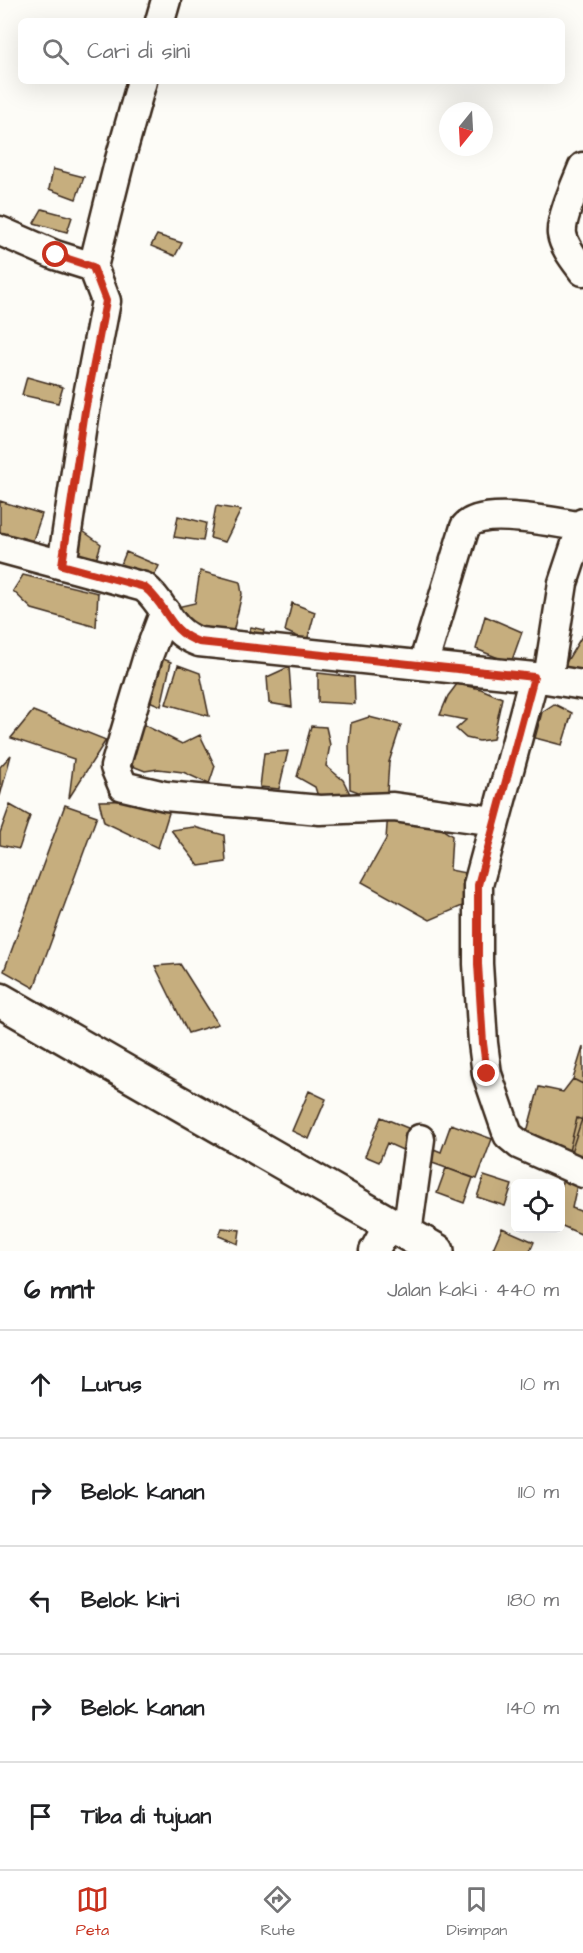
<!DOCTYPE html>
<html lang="id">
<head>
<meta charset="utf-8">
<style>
  :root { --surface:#fff; --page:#f6f6f6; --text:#202124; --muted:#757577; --line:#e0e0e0; --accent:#c8321e }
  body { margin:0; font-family:"Architects Daughter",sans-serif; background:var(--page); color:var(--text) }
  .controls { position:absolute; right:18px; bottom:18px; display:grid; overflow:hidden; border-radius:9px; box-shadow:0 6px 24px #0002 }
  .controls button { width:54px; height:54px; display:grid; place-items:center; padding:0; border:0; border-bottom:2px solid var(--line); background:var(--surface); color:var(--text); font:30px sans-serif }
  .compass { position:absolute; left:439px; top:102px; width:54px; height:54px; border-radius:50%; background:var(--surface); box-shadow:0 6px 24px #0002; rotate:198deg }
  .stop { position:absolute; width:18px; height:18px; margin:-14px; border:4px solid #c8321e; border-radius:50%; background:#fff }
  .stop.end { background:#c8321e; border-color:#fff; box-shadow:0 2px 6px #0008 }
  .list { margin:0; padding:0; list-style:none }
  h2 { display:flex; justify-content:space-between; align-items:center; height:78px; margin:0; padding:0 24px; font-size:26px }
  h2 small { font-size:20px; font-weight:400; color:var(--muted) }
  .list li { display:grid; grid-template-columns:39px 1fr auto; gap:18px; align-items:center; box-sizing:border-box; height:108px; padding:0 24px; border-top:2px solid var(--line) }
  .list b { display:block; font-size:22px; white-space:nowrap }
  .list em { font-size:20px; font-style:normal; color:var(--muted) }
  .icon { flex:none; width:33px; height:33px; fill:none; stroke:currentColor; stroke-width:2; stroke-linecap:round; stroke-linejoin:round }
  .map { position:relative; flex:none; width:583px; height:1251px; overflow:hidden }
  .search { position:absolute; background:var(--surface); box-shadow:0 6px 24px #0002; left:18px; right:18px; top:18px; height:66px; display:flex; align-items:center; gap:15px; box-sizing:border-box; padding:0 21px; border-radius:9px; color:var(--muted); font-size:22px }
  .sheet { height:618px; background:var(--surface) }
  nav { display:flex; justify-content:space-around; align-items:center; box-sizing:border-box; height:84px; border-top:2px solid var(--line); background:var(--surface); font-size:16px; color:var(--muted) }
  nav a { display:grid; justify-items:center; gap:3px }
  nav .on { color:var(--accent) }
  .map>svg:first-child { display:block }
  .building { fill:#c6ae7e; stroke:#3b2a1e; stroke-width:1.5 }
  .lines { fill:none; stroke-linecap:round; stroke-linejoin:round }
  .minor-casing { stroke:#3b2a1e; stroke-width:33 }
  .major-casing { stroke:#3b2a1e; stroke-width:38 }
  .minor { stroke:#fdfcf7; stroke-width:28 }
  .major { stroke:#fdfcf7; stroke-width:33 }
  .route { stroke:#c8321e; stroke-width:8 }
</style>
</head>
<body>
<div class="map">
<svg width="583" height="1251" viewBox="0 0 583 1251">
  <rect width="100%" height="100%" fill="#fdfcf7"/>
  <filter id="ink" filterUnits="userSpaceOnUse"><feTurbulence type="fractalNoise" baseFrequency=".0167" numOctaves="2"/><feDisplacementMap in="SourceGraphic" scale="12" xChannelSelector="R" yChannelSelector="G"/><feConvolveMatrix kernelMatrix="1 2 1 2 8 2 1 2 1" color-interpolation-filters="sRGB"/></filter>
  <g filter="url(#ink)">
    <path class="building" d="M53 169 84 177 76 199 49 189Z
      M42 209 72 217 67 232 34 223Z
      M157 235 182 243 175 256 151 246Z
      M27 377 63 387 58 403 22 395Z
      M0 501 42 514 30 549 0 541Z
      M216 506 241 510 225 542 210 538Z
      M178 516 206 523 203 541 174 537Z
      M80 529 101 544 92 573 71 558Z
      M126 552 159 566 151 583 118 572Z
      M200 571 240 582 242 594 232 637 187 629 177 607 195 603Z
      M23 575 98 593 96 627 32 609 13 591Z
      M292 603 315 612 307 641 285 631Z
      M485 616 522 632 511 663 476 649Z
      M251 627 264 630 259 648 245 640Z
      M582 636 583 637V675L562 669Z
      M153 655 171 662 161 706 142 698Z
      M178 665 200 673 209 716 166 704Z
      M289 667 292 707 269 703 267 677Z
      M318 673 354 677 355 704 318 702Z
      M457 684 481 689 502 698 493 739 479 741 466 738 456 729 466 720 440 715 448 696Z
      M554 704 572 713 562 745 535 738 542 712Z
      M33 711 106 740 69 798 74 759 11 738Z
      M369 717 401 725 389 762 387 792 364 794 350 789 349 745 351 723Z
      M138 722 182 744 200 735 215 766 209 784 183 772 158 769 145 771 125 763Z
      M311 726 326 727 330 745 326 766 343 780 352 798 320 803 315 787 297 777Z
      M288 751 279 789 260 787 264 753Z
      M11 755 0 796V767Z
      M173 800 158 848 104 822 99 801Z
      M10 805 30 816 19 849 0 845V833Z
      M65 805 97 816 34 988 4 971Z
      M388 812 421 815 452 836 450 870 475 875 467 904 430 920 362 882 386 839Z
      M194 827 224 835 226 862 199 866 171 830Z
      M180 964 218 1024 188 1033 155 966Z
      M583 1047V1084L573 1079Z
      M573 1079 583 1084V1116L568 1161 543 1141 527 1132 539 1087 563 1092Z
      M309 1091 326 1099 309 1139 292 1131Z
      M381 1117 415 1131 407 1152 387 1143 379 1162 365 1156Z
      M577 1118 583 1120V1156L569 1151Z
      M451 1124 492 1139 477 1179 424 1160 429 1147 441 1152Z
      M446 1168 473 1178 464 1203 437 1193Z
      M484 1176 512 1185 505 1206 477 1197Z
      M564 1176 578 1180 572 1208 583 1212V1235L560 1225V1188Z
      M222 1228 240 1230 238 1244 219 1236Z
      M502 1228 534 1242 530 1251H492Z"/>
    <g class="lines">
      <defs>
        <path id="minor" d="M160 21 166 0
          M583 167C577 182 560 219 562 234 564 247 575 260 583 271
          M0 231 55 255 93 267
          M0 548 144 587C168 606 166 630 199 642L534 677 583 685
          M62 565 85 411 106 301 93 267 119 163 142 81
          M165 611 148 656 115 767 123 786 165 796 320 810 393 807 495 821
          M423 665 465 527C482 506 558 523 583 527
          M534 677 478 885V964L483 1043 487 1074 508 1135 520 1145 583 1173
          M548 679 563 583 583 523
          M407 1233 420 1139
          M374 1251 390 1222"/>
        <path id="major" d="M0 1000 437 1251"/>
      </defs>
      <use href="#minor" class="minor-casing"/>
      <use href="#major" class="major-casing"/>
      <use href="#minor" class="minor"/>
      <use href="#major" class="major"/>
    </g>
  </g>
  <g class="lines" filter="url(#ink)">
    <path class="route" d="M56 255 93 267 106 301 85 411 62 565 144 587C169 606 166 630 199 642L534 677 478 885V964L483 1043 487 1074"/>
  </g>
</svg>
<div class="controls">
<button><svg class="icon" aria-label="locate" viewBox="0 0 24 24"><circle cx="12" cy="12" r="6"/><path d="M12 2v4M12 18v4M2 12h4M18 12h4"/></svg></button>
</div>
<svg class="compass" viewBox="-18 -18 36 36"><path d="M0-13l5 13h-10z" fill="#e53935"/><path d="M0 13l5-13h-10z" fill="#757577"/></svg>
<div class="stop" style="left:56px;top:255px"></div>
<div class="stop end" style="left:487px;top:1074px"></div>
<div class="search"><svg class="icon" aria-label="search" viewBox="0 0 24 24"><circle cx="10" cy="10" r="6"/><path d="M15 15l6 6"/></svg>Cari di sini</div>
</div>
<section class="sheet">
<h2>6 mnt<small>Jalan kaki · 440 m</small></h2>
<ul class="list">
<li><svg class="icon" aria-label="ahead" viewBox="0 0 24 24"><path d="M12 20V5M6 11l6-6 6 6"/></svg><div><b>Lurus</b></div><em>10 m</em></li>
<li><svg class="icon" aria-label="right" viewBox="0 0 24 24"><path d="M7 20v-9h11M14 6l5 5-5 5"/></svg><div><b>Belok kanan</b></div><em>110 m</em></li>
<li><svg class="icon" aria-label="left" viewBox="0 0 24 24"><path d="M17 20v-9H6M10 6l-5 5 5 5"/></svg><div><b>Belok kiri</b></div><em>180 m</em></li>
<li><svg class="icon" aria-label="right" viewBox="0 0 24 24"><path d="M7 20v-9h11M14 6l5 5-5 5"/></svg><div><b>Belok kanan</b></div><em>140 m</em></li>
<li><svg class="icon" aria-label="arrive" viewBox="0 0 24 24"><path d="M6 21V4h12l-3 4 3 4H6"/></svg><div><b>Tiba di tujuan</b></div></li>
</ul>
</section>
<nav>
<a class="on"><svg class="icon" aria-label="map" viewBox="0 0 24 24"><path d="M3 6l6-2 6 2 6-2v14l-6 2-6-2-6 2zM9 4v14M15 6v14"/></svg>Peta</a>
<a><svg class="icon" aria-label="directions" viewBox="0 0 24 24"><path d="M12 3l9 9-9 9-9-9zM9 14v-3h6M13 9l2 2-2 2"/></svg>Rute</a>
<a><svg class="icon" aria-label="saved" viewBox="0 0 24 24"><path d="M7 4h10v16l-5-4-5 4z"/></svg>Disimpan</a>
</nav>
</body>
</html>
